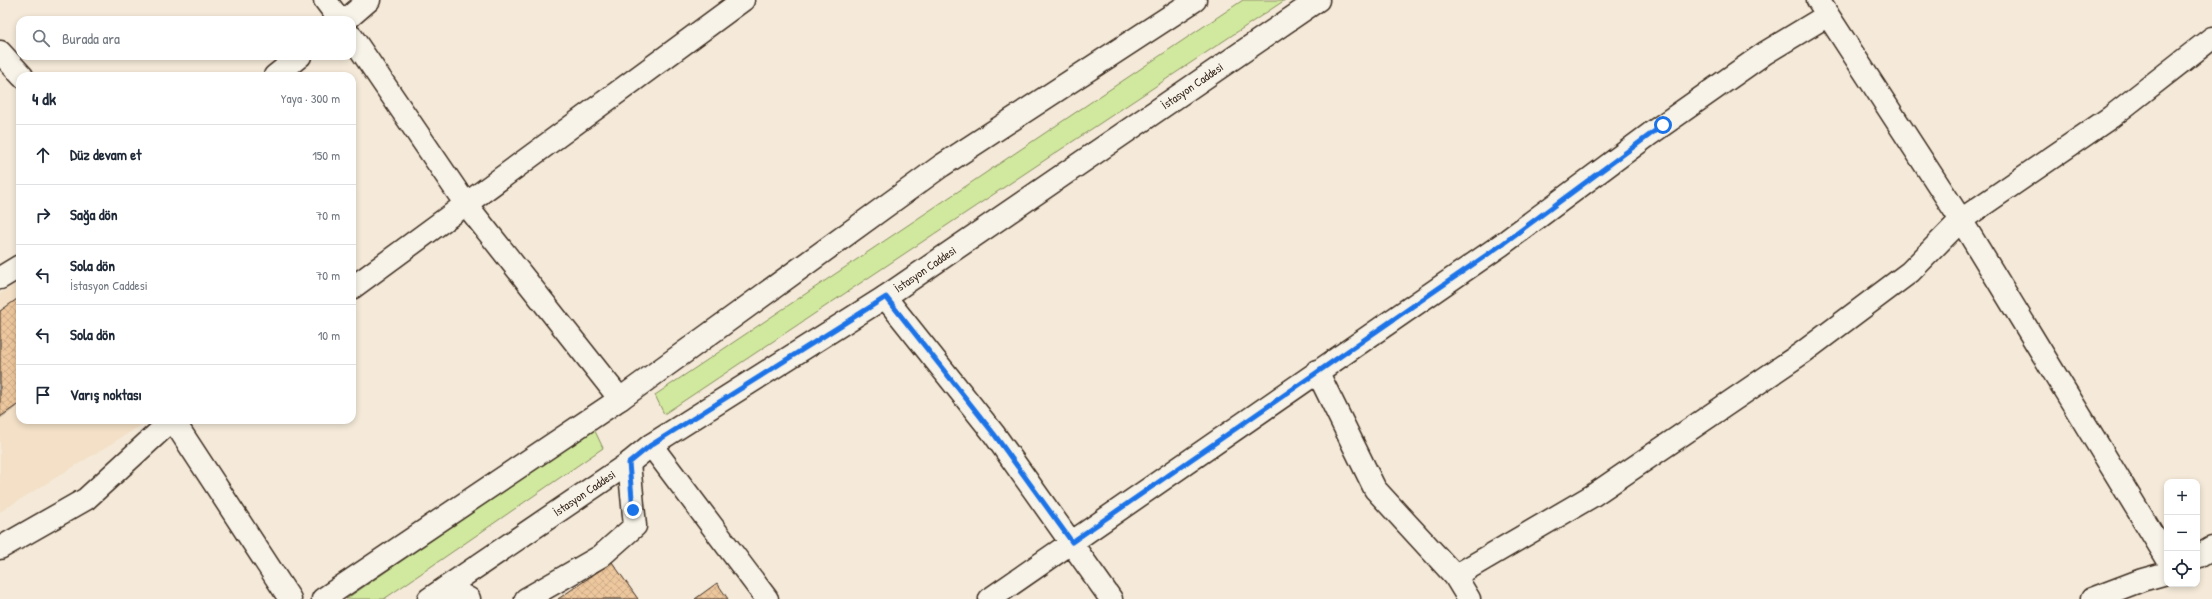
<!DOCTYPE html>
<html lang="tr">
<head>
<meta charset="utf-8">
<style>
  :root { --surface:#fff; --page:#f2f2f3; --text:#1f2937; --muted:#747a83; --line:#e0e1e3 }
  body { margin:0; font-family:"Patrick Hand",sans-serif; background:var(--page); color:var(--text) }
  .controls { position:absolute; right:12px; bottom:12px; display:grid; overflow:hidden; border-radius:8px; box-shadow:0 2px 6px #0003 }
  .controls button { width:36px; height:36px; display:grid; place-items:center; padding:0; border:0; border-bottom:1px solid var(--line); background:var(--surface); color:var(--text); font:20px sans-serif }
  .stop { position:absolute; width:12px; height:12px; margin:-9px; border:3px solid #1a73e8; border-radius:50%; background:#fff }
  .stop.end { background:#1a73e8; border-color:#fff; box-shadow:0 1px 4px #0008 }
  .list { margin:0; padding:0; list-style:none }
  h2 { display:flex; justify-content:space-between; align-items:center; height:52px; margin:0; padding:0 16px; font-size:17px }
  h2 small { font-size:13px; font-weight:400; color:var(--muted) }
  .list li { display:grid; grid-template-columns:26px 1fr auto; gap:12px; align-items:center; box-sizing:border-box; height:60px; padding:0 16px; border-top:1px solid var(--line) }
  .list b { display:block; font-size:15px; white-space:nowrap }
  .list p { margin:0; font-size:13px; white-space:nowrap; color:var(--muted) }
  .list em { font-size:13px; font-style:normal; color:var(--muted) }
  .icon { flex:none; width:22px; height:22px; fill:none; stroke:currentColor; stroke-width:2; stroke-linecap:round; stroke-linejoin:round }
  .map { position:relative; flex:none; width:2212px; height:599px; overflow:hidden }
  .search { position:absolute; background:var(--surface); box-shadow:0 2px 6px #0003; left:16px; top:16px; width:340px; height:44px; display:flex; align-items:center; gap:10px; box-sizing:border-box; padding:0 14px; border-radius:12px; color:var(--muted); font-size:15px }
  .panel { position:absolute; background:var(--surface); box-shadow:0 2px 6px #0003; left:16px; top:72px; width:340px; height:352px; border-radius:12px }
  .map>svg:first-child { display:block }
  .built { fill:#f3e0c7 }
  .green { fill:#d1e99e; stroke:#868a5e }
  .building { fill:url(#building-cross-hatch); stroke:#3b2a1e; filter:url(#shadow) }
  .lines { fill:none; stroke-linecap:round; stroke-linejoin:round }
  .minor-casing { stroke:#3b2a1e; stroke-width:25 }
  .major-casing { stroke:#3b2a1e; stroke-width:25 }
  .minor { stroke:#f7f3e8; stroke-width:22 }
  .major { stroke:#f7f3e8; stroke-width:22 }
  .route { stroke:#1a73e8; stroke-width:5 }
  .labels { text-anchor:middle; stroke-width:3; stroke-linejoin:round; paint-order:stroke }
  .street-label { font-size:12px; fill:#3b2a1e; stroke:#f7f3e8 }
</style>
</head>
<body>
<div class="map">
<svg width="2212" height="599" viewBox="0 0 2212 599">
  <defs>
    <pattern id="building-cross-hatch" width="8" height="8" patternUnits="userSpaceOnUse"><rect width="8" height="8" fill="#edc79d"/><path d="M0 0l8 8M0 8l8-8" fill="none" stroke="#ccab87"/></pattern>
    <filter id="shadow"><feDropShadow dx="-3.5" dy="3.5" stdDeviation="0" flood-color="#0004"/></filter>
  </defs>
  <rect width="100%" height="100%" fill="#f5ead9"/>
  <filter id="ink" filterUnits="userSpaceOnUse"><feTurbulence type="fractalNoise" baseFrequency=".025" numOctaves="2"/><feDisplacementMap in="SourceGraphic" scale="8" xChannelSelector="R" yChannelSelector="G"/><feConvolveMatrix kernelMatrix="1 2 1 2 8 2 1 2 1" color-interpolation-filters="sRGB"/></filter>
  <g filter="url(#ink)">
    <path class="built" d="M20 281V420H150L0 512V294Z"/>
    <path class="green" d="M1243 0H1285L664 414 655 395Z
      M594 429 603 448 384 599H346Z"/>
    <path class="building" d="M20 297V403L0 417V311Z
      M612 562 638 599H558Z
      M717 583 728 599H695Z"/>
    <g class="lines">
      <defs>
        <path id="minor" d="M325 0 340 20
          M1818 0 1961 220 2167 558
          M346 20 369 0
          M352 37 465 203 620 399
          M0 52 22 76
          M275 76 300 56
          M0 278 20 266
          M352 288 743 0
          M885 297 994 434 1111 599
          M1317 371 1375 489 1455 576 1469 599
          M173 420 290 599
          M651 445 767 599
          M0 548 86 499 172 420
          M2197 557 2212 548
          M1455 576 1592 496 1802 353 1910 272 1961 220 2111 117 2212 38
          M447 587 469 599
          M526 599 601 556 635 526 629 463
          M990 599 1501 245 1650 134 1765 53 1828 15
          M2092 599 2142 580 2167 573"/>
        <g id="major">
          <path d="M323 599 620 399 941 166 1195 0"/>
          <path id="s1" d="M429 599 629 463 651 445 885 297 1318 0"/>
        </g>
      </defs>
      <use href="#minor" class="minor-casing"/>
      <use href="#major" class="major-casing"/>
      <use href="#minor" class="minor"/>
      <use href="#major" class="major"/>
    </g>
  </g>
  <g class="lines" filter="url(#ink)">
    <path class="route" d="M633 510 629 463 651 445 886 297 994 434 1072 542 1501 245 1663 125"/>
  </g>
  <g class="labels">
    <g class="street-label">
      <text dy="4" stroke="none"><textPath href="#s1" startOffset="920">İstasyon Caddesi</textPath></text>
      <text dy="4" stroke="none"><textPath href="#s1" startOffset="596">İstasyon Caddesi</textPath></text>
      <text dy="4" stroke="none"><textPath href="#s1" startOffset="188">İstasyon Caddesi</textPath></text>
    </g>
  </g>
</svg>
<div class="controls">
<button>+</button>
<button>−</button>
<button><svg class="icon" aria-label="locate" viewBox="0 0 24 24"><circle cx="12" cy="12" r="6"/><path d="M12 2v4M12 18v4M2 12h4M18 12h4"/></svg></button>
</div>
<div class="stop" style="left:1663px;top:125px"></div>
<div class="stop end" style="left:633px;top:510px"></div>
<div class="search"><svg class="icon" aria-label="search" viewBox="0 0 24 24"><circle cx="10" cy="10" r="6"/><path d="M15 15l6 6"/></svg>Burada ara</div>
<section class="panel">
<h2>4 dk<small>Yaya · 300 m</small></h2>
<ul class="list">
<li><svg class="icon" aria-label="ahead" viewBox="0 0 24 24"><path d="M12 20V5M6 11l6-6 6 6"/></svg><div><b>Düz devam et</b></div><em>150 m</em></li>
<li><svg class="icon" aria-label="right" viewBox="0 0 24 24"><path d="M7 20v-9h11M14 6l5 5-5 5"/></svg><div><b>Sağa dön</b></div><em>70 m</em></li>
<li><svg class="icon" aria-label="left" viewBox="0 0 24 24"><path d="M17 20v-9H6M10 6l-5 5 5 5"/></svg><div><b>Sola dön</b><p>İstasyon Caddesi</p></div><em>70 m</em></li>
<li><svg class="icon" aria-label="left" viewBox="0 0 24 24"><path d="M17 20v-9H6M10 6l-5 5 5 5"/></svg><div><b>Sola dön</b></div><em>10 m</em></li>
<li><svg class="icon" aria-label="arrive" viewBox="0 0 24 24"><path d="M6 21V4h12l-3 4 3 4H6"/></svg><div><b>Varış noktası</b></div></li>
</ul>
</section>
</div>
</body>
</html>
